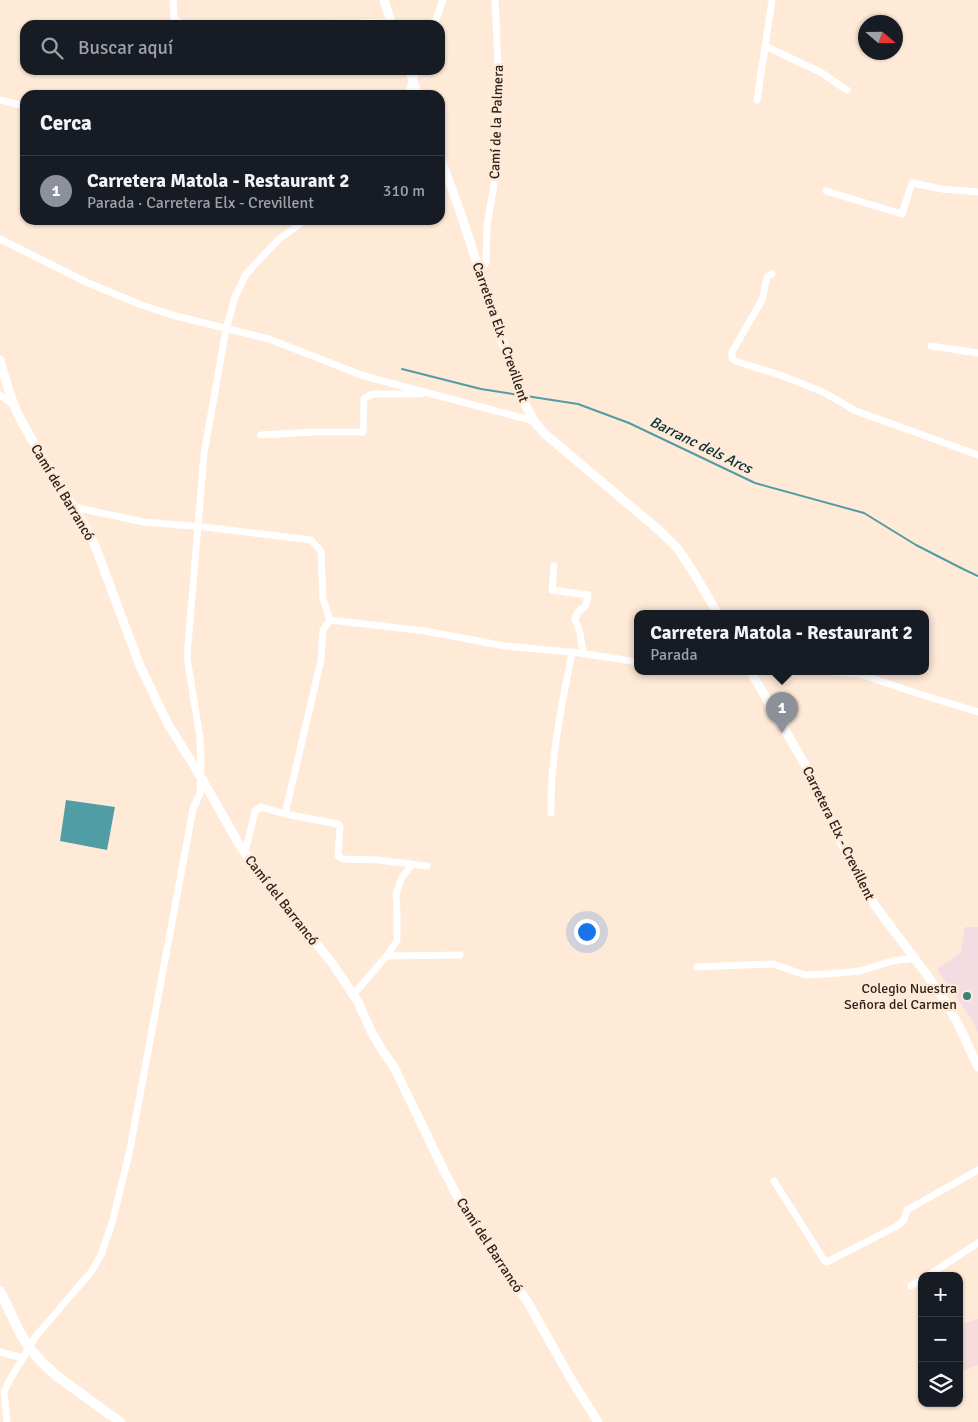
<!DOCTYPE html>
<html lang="es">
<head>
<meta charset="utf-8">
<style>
  :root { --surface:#171b24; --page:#242831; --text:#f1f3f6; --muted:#9ea1a6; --line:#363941; --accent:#8c9099 }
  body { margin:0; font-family:Signika,sans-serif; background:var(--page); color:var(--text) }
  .controls { position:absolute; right:15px; bottom:15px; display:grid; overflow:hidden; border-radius:10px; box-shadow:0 1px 4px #0004 }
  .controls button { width:45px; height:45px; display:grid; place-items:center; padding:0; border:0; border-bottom:1px solid var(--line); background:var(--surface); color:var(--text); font:25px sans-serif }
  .compass { position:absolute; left:858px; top:15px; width:45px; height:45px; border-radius:50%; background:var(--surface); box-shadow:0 1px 4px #0004; rotate:110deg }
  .you { position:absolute; left:586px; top:931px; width:18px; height:18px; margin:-12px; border:4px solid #fff; border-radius:50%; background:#1a73e8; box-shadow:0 0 0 8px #1a73e833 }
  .badge { display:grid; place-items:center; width:32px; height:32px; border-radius:50%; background:var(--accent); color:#fff; font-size:16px; font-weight:700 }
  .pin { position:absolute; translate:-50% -41px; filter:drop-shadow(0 1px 2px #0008) }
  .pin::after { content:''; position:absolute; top:26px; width:18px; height:15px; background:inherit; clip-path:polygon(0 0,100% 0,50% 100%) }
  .popup { position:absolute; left:634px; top:610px; width:295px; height:65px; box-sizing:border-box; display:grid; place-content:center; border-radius:10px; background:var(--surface); filter:drop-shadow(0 1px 4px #0005); font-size:16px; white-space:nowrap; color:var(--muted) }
  .popup b { font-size:19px; color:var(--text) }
  .popup::after { content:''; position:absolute; left:50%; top:100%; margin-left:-10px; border:10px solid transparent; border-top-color:var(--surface) }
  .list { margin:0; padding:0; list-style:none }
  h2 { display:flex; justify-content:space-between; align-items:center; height:65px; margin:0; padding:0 20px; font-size:21px }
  h2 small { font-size:16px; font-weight:400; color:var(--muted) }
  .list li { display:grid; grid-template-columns:32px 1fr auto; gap:15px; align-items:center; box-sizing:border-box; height:70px; padding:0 20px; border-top:1px solid var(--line) }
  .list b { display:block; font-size:19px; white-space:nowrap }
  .list p { margin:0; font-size:16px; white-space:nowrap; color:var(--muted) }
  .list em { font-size:16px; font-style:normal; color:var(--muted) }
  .icon { flex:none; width:28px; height:28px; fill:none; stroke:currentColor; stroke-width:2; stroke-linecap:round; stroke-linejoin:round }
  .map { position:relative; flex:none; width:978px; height:1422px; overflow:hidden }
  .search { position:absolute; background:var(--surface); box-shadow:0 1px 4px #0004; left:20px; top:20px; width:425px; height:55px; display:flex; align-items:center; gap:12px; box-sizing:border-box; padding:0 18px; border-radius:15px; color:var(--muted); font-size:19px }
  .panel { position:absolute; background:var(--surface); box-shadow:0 1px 4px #0004; left:20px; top:90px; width:425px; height:135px; border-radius:15px }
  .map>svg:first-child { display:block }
  .commercial { fill:#f7dcdb }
  .education { fill:#f5dce3 }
  .water { fill:#509da6 }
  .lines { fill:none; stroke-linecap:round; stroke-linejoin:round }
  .stream { stroke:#509da6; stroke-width:2 }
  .minor { stroke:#fff; stroke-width:7 }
  .tertiary { stroke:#fff; stroke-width:9 }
  .secondary { stroke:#fff; stroke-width:10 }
  .poi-dot { fill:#3c827a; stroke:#ffe9d7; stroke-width:2 }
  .labels { text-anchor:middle; stroke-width:5; stroke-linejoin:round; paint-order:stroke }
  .street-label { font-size:14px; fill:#2d231b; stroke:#ffe9d7 }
  .poi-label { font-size:14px; fill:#2d231b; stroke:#ffe9d7; text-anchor:end }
  .water-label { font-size:15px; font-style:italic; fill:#093034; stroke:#ffe9d7 }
</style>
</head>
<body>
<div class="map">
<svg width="978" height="1422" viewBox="0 0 978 1422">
  <rect width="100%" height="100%" fill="#ffe9d7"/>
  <path class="commercial" d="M978 1319V1365L959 1372V1325Z"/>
  <path class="education" d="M965 927H978V1033L974 1023 937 969 961 953Z"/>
  <path class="water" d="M66 800 115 807 107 850 60 841Z"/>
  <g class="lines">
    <path class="stream" d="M402 369 481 389 519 395
      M526 396 578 404 629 423 755 483 864 513 916 545 963 569 978 576"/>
    <path class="minor" d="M173 0 174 19 183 24H303L391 22
      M434 25 443 0
      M765 46 820 72 847 90
      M407 95 417 70
      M0 100 25 106
      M757 100 772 0
      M826 191 902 214 912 183 942 189 978 192
      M0 239 88 283 139 304 172 315 269 339 364 376 534 421
      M480 271 486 263 487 225 493 191 497 158 498 64 495 0
      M772 274 767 277 762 300 732 352V358L735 361 780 375 823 392 856 411 978 455
      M931 346 978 353
      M0 395 15 406
      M261 435 313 432H363L364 399 372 394H421
      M73 507 144 522 192 526
      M204 527 311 540 321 551 323 599 330 620
      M554 566 552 590 588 595 586 605 578 612 575 619 580 633 583 653
      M330 620 323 630 321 660 285 814 338 824 340 827 338 856 343 859 378 860 427 866
      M330 620 425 631 505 646 580 653 638 662
      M836 672 860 674 916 693 978 712
      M551 813C550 758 562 705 572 652
      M245 853 255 811 261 807 285 814
      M387 956 460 955
      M697 967 773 964 805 975 827 974 860 971 892 961 915 958
      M353 995 390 952 397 940V913L396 894 402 877 412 865
      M774 1181 824 1260 827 1262 897 1226 904 1220 907 1210 978 1170
      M927 1276 978 1243
      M911 1286 922 1279
      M0 1352 23 1358
      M7 1422 4 1392 9 1381 36 1336 91 1272 101 1255 112 1223 129 1154 193 809 200 794 201 762 200 738 187 657 204 454 226 329 235 297 246 274 279 239 306 220"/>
    <path class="tertiary" d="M384 0 392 25
      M409 70 418 95
      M440 157 460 211 513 374 525 404 534 421 545 434 660 531 678 549 692 570 718 614
      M0 360C5 379 10 397 18 414 40 459 71 499 94 543L140 666 168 724 201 777 240 846 278 899 308 933 332 963 358 1002 371 1031 383 1052 394 1067 445 1173 472 1224 527 1301 571 1379 598 1422
      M751 672 810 773 847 855 861 881 876 907 927 975 947 1004 958 1024 978 1067"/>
    <path class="secondary" d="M0 1291 20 1333 30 1349 44 1364 58 1377 120 1422"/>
  </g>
  <circle class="poi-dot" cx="967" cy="996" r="5"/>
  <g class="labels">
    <g class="street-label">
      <text transform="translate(496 122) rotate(-88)" y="5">Camí de la Palmera</text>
      <text transform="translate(501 332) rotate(71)" y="5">Carretera Elx - Crevillent</text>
      <text transform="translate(63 492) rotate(59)" y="5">Camí del Barrancó</text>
      <text transform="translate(839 833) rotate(64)" y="5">Carretera Elx - Crevillent</text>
      <text transform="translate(282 900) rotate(52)" y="5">Camí del Barrancó</text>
      <text transform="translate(490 1245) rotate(57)" y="5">Camí del Barrancó</text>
    </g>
    <g class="poi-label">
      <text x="957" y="993">Colegio Nuestra<tspan x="957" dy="16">Señora del Carmen</tspan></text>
    </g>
    <g class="water-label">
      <text transform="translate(701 445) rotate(26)" y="5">Barranc dels Arcs</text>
    </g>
  </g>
</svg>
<div class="controls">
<button>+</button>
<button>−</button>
<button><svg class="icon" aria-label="layers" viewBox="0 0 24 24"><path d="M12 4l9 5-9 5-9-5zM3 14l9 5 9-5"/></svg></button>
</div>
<svg class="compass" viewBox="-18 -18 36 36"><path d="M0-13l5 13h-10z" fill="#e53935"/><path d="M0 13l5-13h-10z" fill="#9ea1a6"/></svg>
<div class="you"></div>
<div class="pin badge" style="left:782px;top:733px">1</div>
<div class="popup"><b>Carretera Matola - Restaurant 2</b>Parada</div>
<div class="search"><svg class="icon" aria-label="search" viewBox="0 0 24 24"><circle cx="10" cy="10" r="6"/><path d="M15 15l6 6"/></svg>Buscar aquí</div>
<section class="panel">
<h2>Cerca<small></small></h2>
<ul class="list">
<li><span class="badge">1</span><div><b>Carretera Matola - Restaurant 2</b><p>Parada · Carretera Elx - Crevillent</p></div><em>310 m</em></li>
</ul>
</section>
</div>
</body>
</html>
